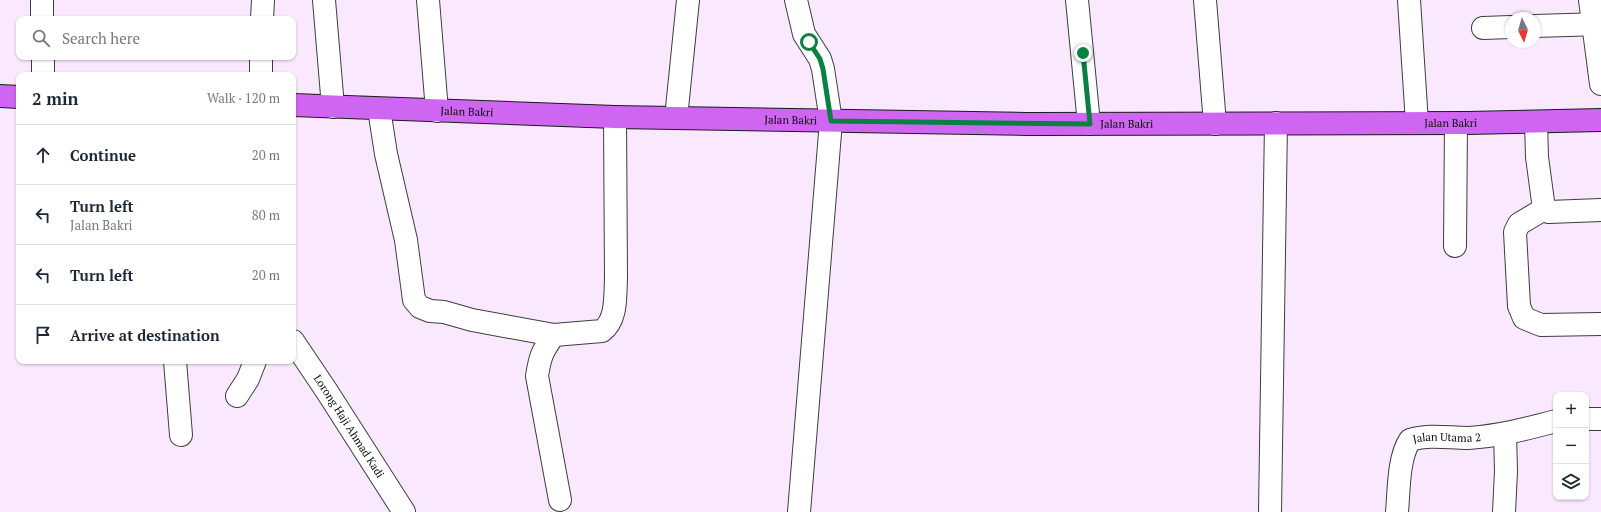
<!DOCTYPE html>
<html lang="en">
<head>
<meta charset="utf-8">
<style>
  :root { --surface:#fff; --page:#f6f6f7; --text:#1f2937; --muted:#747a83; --line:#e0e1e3 }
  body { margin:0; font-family:"PT Serif",serif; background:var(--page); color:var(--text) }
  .controls { position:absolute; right:12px; bottom:12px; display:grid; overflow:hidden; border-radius:8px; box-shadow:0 1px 3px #0004 }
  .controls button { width:36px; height:36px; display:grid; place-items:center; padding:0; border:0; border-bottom:1px solid var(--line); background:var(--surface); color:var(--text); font:20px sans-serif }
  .compass { position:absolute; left:1505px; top:12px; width:36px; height:36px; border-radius:50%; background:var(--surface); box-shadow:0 1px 3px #0004; rotate:175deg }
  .stop { position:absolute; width:12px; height:12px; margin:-9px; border:3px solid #0b8043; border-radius:50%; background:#fff }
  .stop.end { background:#0b8043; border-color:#fff; box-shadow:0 1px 4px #0008 }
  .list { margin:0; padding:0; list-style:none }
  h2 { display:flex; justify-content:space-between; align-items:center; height:52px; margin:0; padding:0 16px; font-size:17px }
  h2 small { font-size:13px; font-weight:400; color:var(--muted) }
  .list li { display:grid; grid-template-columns:26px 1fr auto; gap:12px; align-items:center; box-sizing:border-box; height:60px; padding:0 16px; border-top:1px solid var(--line) }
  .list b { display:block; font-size:15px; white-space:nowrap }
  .list p { margin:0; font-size:13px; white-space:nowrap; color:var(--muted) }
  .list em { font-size:13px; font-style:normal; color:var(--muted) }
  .icon { flex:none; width:22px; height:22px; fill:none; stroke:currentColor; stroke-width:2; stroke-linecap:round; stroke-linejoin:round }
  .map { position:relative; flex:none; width:1601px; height:512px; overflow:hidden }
  .search { position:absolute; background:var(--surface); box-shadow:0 1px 3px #0004; left:16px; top:16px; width:280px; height:44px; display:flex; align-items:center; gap:10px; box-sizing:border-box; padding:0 14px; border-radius:8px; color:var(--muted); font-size:15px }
  .panel { position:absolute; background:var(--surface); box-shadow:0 1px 3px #0004; left:16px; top:72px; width:280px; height:292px; border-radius:8px }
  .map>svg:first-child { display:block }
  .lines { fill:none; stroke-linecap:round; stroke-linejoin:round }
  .minor-casing { stroke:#3d3d3d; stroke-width:24 }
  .major-casing { stroke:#1b1b1b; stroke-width:24 }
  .minor { stroke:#fff; stroke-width:22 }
  .major { stroke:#cf66f1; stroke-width:22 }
  .route { stroke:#0b8043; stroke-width:5 }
  .labels { text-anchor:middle; stroke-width:4; stroke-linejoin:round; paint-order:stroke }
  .street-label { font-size:11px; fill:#0a0a0a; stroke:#fff }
</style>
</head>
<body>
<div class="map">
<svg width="1601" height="512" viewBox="0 0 1601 512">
  <rect width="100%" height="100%" fill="#fae9fe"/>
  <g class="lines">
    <defs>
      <g id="minor">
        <path d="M42 0V19"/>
        <path d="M324 0 333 107"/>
        <path d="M428 0 437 111"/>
        <path d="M796 0 804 34 820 59 823 69 831 121 799 512"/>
        <path d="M1077 0 1089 124"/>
        <path d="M1205 0 1215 124"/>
        <path d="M1409 0 1417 123"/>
        <path d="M1590 0 1601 84"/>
        <path d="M262 19 263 0"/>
        <path d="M1535 26 1601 24"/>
        <path d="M1483 28 1511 27"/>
        <path d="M43 57V75"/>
        <path d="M261 75V57"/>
        <path d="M379 109 386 154 406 240 414 300 420 307 430 311 444 312 472 320 554 335 602 331C617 320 615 297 616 279L615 117"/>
        <path d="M676 118 688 0"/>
        <path d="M1536 122 1537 157 1544 209"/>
        <path d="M1544 209 1519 224 1515 232 1519 306 1524 318 1541 325 1601 324"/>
        <path d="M1544 209 1546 211 1549 212 1601 210"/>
        <path d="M1455 246 1456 123"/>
        <path d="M554 335C542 351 540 357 537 376L560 500"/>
        <path id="s1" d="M293 341 326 390 404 512"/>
        <path d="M175 361 181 435"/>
        <path d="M237 396 248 379 255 361"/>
        <path d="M1586 419H1601"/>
        <path d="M1270 512 1276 123"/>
        <path id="s2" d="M1397 512C1399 491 1398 458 1410 440 1429 434 1448 438 1468 438 1499 436 1526 429 1556 421"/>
        <path d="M1504 512 1506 471 1505 434"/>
      </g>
      <g id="major">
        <path d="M0 96 19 97"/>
        <path id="s3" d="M293 105 615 117 1027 124 1467 123 1601 120"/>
      </g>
    </defs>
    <use href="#minor" class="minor-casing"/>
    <use href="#major" class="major-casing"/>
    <use href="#minor" class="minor"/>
    <use href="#major" class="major"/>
  </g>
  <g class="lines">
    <path class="route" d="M809 42 820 59 823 69 831 121 1090 124 1083 53"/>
  </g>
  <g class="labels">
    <g class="street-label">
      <text dy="4" stroke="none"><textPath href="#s3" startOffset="174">Jalan Bakri</textPath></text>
      <text dy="4" stroke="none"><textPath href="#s3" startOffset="498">Jalan Bakri</textPath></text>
      <text dy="4" stroke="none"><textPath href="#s3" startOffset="1158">Jalan Bakri</textPath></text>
      <text dy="4" stroke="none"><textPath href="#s3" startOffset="834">Jalan Bakri</textPath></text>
      <text dy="4" stroke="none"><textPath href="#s1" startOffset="102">Lorong Haji Ahmad Kadi</textPath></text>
      <text dy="4" stroke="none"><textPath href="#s2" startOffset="111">Jalan Utama 2</textPath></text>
    </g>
  </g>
</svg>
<div class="controls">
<button>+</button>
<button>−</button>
<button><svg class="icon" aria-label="layers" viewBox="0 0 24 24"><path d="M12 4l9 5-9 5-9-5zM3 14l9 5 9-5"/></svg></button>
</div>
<svg class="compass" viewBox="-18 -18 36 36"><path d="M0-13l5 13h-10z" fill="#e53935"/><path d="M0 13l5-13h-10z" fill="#747a83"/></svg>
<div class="stop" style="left:809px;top:42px"></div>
<div class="stop end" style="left:1083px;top:53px"></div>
<div class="search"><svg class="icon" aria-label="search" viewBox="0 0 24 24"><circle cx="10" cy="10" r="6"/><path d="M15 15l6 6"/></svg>Search here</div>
<section class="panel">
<h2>2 min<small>Walk · 120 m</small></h2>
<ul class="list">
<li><svg class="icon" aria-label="ahead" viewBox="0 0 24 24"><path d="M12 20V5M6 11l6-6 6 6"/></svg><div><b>Continue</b></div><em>20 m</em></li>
<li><svg class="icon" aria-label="left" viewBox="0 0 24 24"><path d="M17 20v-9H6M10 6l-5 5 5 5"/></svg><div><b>Turn left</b><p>Jalan Bakri</p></div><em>80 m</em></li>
<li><svg class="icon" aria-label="left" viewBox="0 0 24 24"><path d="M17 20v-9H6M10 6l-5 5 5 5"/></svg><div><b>Turn left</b></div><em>20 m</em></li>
<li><svg class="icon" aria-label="arrive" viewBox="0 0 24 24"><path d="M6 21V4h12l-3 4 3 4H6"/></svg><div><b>Arrive at destination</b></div></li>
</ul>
</section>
</div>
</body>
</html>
